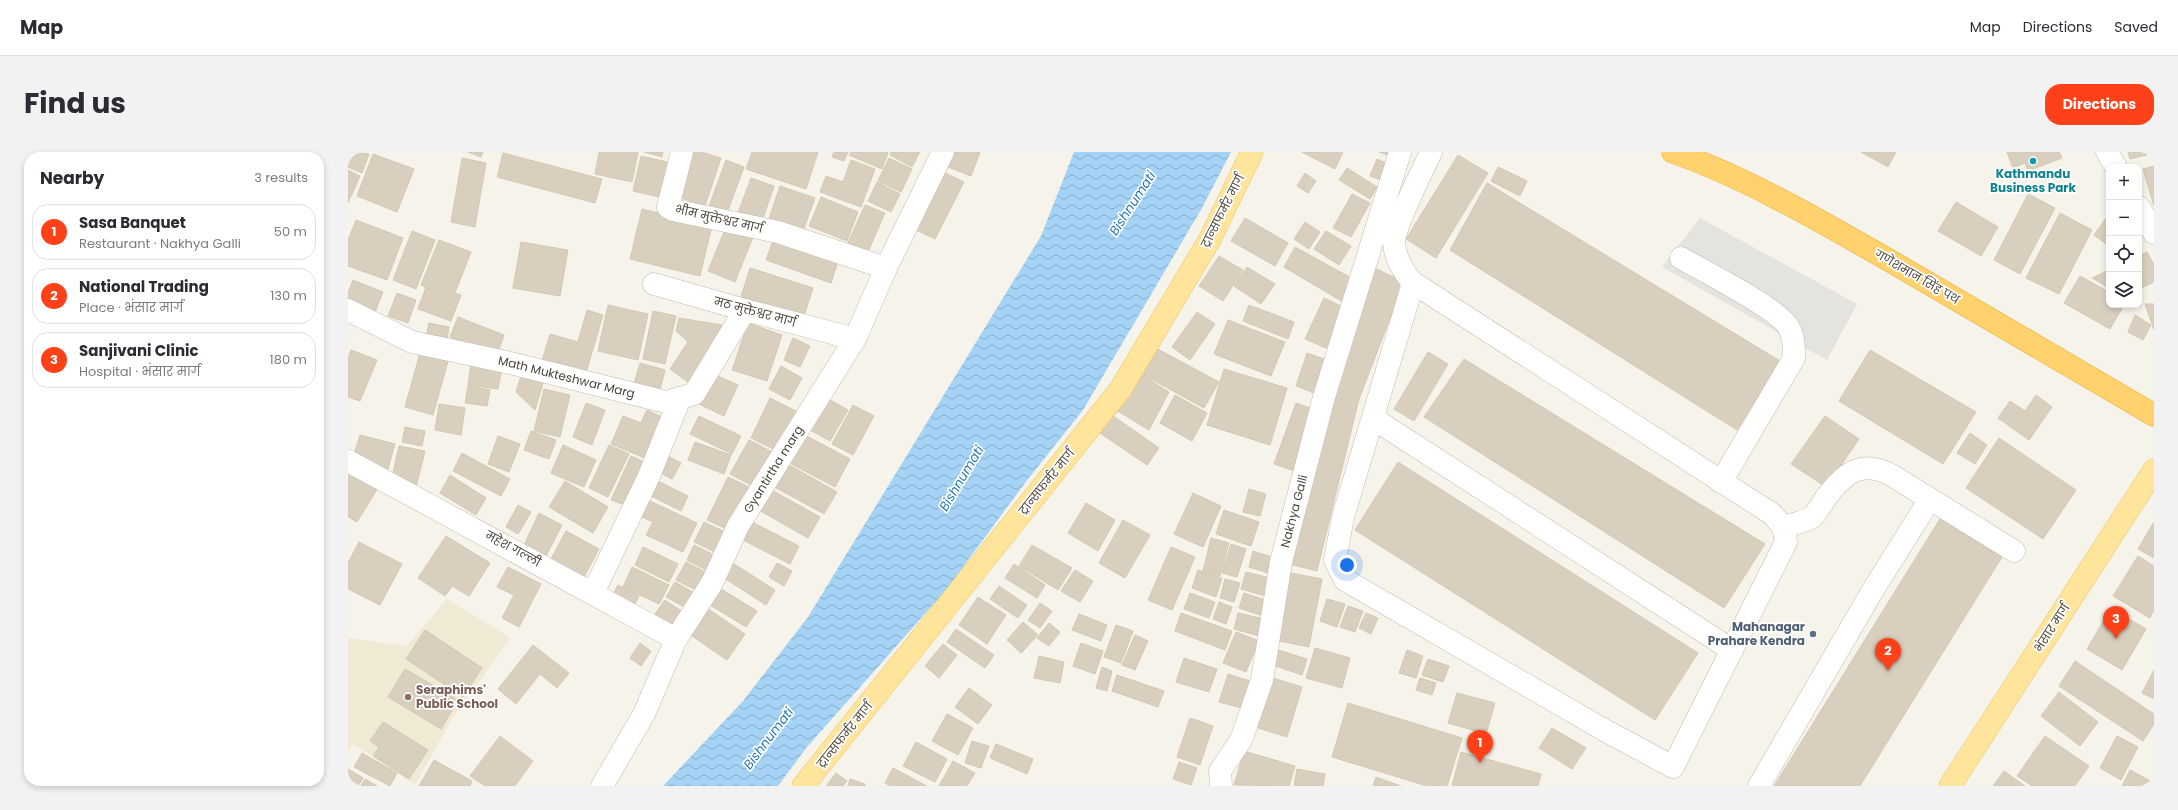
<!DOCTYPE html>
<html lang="en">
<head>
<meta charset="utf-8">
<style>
  :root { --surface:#fff; --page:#f2f2f3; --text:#2b2b33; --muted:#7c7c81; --line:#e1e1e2; --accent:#ff4119 }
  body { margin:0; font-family:Poppins,"Noto Sans Devanagari",sans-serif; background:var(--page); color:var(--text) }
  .controls { position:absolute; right:12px; top:12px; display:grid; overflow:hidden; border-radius:8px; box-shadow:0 2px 6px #0003 }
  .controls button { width:36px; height:36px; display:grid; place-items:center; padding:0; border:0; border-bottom:1px solid var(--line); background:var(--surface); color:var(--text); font:20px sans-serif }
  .you { position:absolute; left:999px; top:413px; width:14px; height:14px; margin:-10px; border:3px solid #fff; border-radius:50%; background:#1a73e8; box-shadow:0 0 0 6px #1a73e833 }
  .badge { display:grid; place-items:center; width:26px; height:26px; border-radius:50%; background:var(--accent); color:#fff; font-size:13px; font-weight:700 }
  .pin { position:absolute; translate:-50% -33px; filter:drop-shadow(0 1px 2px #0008) }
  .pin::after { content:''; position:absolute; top:21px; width:14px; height:12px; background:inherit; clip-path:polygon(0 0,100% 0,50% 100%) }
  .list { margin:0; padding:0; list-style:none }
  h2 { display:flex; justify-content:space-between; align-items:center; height:52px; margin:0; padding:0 16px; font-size:17px }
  h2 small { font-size:13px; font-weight:400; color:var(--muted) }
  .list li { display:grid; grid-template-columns:26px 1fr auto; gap:12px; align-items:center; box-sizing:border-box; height:56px; margin:0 8px 8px; padding:0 8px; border:1px solid var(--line); border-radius:16px }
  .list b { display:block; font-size:15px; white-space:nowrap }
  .list p { margin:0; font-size:13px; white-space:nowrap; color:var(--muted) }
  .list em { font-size:13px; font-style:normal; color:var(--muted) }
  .icon { flex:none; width:22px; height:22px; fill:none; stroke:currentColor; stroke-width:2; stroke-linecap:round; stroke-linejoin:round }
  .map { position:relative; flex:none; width:1806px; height:634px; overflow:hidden; border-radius:16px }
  header { display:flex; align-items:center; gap:24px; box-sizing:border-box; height:56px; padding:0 20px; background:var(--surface); border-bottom:1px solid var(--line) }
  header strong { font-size:19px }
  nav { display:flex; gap:22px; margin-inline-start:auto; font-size:14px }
  .intro { display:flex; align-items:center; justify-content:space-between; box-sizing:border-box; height:96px; padding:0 24px }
  h1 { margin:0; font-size:28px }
  .button { padding:10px 18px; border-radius:16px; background:var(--accent); color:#fff; font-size:14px; font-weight:700 }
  main { display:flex; gap:24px; padding:0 24px }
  aside { flex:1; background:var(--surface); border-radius:16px; box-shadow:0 2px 6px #0003 }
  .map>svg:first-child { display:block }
  .education { fill:#f0e9d4 }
  .parking { fill:#e5e3df }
  .water { fill:url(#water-waves) }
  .building { fill:#d9cfbf; stroke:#d4c8b2 }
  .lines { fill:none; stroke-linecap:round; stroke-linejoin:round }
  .minor-casing { stroke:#c3bbac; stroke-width:23 }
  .major-casing { stroke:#edc662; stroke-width:23 }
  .highway-casing { stroke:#eaaa31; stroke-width:23 }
  .minor { stroke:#fff; stroke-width:22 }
  .major { stroke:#ffe59b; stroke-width:22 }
  .highway { stroke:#ffd26d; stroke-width:22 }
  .culture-dot { fill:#0f9aa8; stroke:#fff; stroke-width:1.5 }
  .service-dot { fill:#5c6f8a; stroke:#fff; stroke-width:1.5 }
  .education-dot { fill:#8d6e63; stroke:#fff; stroke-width:1.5 }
  .labels { text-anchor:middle; stroke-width:3.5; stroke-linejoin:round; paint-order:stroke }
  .culture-label { font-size:12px; font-weight:bold; fill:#0d838f; stroke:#fff }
  .street-label { font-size:12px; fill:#4b4438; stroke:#fff }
  .service-label { font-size:12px; font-weight:bold; fill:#4e5e75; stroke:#fff; text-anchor:end }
  .education-label { font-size:12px; font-weight:bold; fill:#785e54; stroke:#fff; text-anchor:start }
  .water-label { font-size:13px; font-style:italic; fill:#2678b8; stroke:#fff }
</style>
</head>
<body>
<header>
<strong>Map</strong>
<nav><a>Map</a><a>Directions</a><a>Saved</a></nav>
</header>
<div class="intro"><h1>Find us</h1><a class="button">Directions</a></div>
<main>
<aside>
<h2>Nearby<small>3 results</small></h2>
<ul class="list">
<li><span class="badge">1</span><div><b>Sasa Banquet</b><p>Restaurant · Nakhya Galli</p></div><em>50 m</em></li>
<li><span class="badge">2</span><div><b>National Trading</b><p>Place · भंसार मार्ग</p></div><em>130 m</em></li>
<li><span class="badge">3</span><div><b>Sanjivani Clinic</b><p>Hospital · भंसार मार्ग</p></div><em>180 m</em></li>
</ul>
</aside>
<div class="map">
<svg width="1806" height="634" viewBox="0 0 1806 634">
  <defs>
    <pattern id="water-waves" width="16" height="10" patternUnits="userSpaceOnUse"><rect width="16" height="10" fill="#a4d3f6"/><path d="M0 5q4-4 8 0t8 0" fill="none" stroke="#88adc8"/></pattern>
  </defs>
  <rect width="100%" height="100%" fill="#f6f3eb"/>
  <path class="education" d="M99 447 163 486 105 565 67 633 6 592 0 600V486L59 494Z"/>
  <path class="parking" d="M1352 66 1509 152 1479 208 1314 115Z"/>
  <path class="water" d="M726 0H883L854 56 735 258 680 327 598 438 459 595 430 634H315L395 549 460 465 693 84Z"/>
  <path class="building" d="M0 0 21 2 14 21 0 15Z
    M120 0H135L133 5Z
    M251 0H290L284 30 247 22Z
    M296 0H315L314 5Z
    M342 0H353L373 6 357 54 327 44Z
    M404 0H470L458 37 398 17Z
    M486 0H500L496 9 484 5Z
    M503 0H539L540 1 534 17 501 3Z
    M543 0H558L569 6 564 15 542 3Z
    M560 0H572L569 5Z
    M600 0H632L623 24 595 13Z
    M954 0H995L987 17Z
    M1031 0H1046L1044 5Z
    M1513 0H1548L1540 15Z
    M1659 0H1711L1714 6 1680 19 1677 11 1665 16Z
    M1780 0H1806V1L1782 7Z
    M155 1 254 27 247 51 149 25Z
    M25 2 66 17 49 60 9 44Z
    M1110 3 1140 21 1088 106 1058 87Z
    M293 4 328 12 320 47 285 39Z
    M114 6 138 11 127 75 103 70Z
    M541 6 564 17 553 40 530 29Z
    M1029 7 1043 13 1036 29 1022 24Z
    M378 8 396 15 378 64 360 57Z
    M503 8 527 17 513 55 472 40 478 24 495 30Z
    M1806 14V54L1795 17Z
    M1150 15 1179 29 1172 44 1143 29Z
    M999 16 1029 35 1022 47 991 28Z
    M0 18 12 24 0 51Z
    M593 19 616 30 587 87 564 76Z
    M957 21 968 29 960 41 949 34Z
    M403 26 426 34 414 69 390 61Z
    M529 30 552 42 543 60 520 49Z
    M1139 31 1432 209 1389 278 1102 98Z
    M432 34 467 46 454 82 420 70Z
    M1004 42 1022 51 1003 85 985 76Z
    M1680 42 1707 56 1672 122 1646 108Z
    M473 45 510 60 499 89 461 74Z
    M1608 50 1650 75 1633 104 1590 79Z
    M517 53 537 61 519 102 499 93Z
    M294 57 364 74 352 124 282 107Z
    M1712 61 1744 78 1711 142 1678 126Z
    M1761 62V94L1746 83Z
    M897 66 940 91 927 114 883 89Z
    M8 68 55 86 39 128 0 114V88Z
    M380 70 407 80 387 130 360 119Z
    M957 70 972 80 961 97 946 87Z
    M64 79 87 88 68 137 45 128Z
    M978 79 1003 94 991 113 966 97Z
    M427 83 491 106 483 131 418 108Z
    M91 88 123 100 107 141 113 143 103 169 70 157 78 135 73 133Z
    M173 90 220 98 212 144 165 136Z
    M947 95 1009 129 995 150 936 115Z
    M1799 100 1806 113V130L1791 137V104Z
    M871 104 895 118 875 149 851 134Z
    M1022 114 1056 130 1011 247 969 419 941 412Z
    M899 115 927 132 913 152 886 134Z
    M402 116 465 136 454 170 391 151Z
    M1761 118V136L1744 126Z
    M1732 124 1761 140V153H1776L1762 177 1716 151Z
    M5 128 35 140 27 160 0 150V141Z
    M49 141 68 148 60 171 40 164Z
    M976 146 997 156 978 196 957 187Z
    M1797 152H1806V178Z
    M260 153 300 162 290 208 250 199Z
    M901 153 946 170 940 187 895 169Z
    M239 158 255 163 238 221 194 209 202 182 230 190Z
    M305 159 328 164 317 212 295 207Z
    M849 160 867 172 842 208 824 195Z
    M1787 163 1803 173 1795 188 1780 180Z
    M110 165 156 183 149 203 102 185Z
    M331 166 374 173 344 233 322 217 340 190 328 179Z
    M880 168 937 190 923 224 866 202Z
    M81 171 101 175 99 188 78 185Z
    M400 171 434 183 419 229 384 218Z
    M445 186 462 194 452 215 436 208Z
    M808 196 871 230 856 256 794 222Z
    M3 198 29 208 12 249 0 245V206Z
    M1522 198 1628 260 1595 312 1491 249Z
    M1080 200 1100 212 1066 269 1046 257Z
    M72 201 100 209 85 263 57 255Z
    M959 201 982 209 971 243 948 234Z
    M1116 207 1417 392 1376 456 1076 265Z
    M123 211 154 216 150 237 120 233Z
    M292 211 317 218 311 242 285 235Z
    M433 214 454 226 442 248 421 237Z
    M876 217 939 236 922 293 859 273Z
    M363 221 390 233 376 264 349 251Z
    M794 223 821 240 801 278 768 258Z
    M173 224 195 231 187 258 168 240Z
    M120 234 142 238 139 254 117 251Z
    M196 237 222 243 212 285 186 279Z
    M827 243 859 261 844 289 812 271Z
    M1688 243 1704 255 1681 288 1650 266 1662 249 1677 259Z
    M477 245 500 258 482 289 460 277Z
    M422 246 448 259 429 299 403 286Z
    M238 251 257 258 244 293 225 285Z
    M948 251 968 258 946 319 926 312Z
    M91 252 117 256 113 283 87 278Z
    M505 253 526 264 505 303 484 292Z
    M299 258 314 265 304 309 263 292 275 264 293 271Z
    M764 263 811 296 799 313 752 281Z
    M351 264 393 284 384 302 342 282Z
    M1477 264 1511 287 1478 335 1443 312Z
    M57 275 77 279 74 294 54 290Z
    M183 279 208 288 201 307 176 298Z
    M453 281 502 307 487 335 438 309Z
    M1622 281 1639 293 1627 312 1609 301Z
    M12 283 47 292 39 320 4 309Z
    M150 284 172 292 161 320 140 312Z
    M1651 286 1728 338 1695 387 1618 336Z
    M401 288 424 300 405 334 382 322Z
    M347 290 383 303 376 322 340 308Z
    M215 293 248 308 236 335 203 321Z
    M261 293 281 302 260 345 241 336Z
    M51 294 77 299 68 335 43 330Z
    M114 301 162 327 153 344 105 319Z
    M318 303 333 311 324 327 309 319Z
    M283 304 296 310 277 353 263 348Z
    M436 310 489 340 476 362 423 333Z
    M1050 310 1350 501 1307 568 1007 378Z
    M0 319 30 336 9 370 0 365Z
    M102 323 138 346 128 363 92 341Z
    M380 325 401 335 381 378 359 368Z
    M308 328 340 344 333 359 301 343Z
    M217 329 260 355 245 381 201 355Z
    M420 336 472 365 460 386 409 357Z
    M901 337 918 342 912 364 895 360Z
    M845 341 873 354 855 395 826 382Z
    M300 348 349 371 335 400 298 383 305 370 292 364Z
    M738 351 767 368 750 399 720 381Z
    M170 353 183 360 170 382 158 375Z
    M876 358 911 370 903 394 868 382Z
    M191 361 214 373 198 404 176 393Z
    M1592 367 1654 405 1512 634H1426Z
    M400 368 451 394 442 412 391 386Z
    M775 368 802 383 777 426 751 411Z
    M356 370 379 381 369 401 346 390Z
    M1806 370V406L1790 397Z
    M218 379 251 397 236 425 203 407Z
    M98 384 142 411 121 444 104 434 97 444 70 426Z
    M863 386 881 391 872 424 855 419Z
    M11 390 54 412 32 453 0 437V411Z
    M883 392 898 397 889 425 874 421Z
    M346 393 368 404 360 419 339 408Z
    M684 393 724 416 710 438 671 414Z
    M295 395 330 412 321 430 287 413Z
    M823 395 847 405 824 458 800 448Z
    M905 399 927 406 923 422 901 415Z
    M1790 404 1806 414V458L1802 466 1765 444Z
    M338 410 361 422 352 440 328 428Z
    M383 410 427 438 418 453 373 424Z
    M429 411 444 419 436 434 421 425Z
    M666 412 697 433 689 446 657 426Z
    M160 415 193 432 171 475 154 466 166 443 149 435Z
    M284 415 321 433 311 452 275 435Z
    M727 418 745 429 732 450 713 439Z
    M850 418 874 426 868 445 844 436Z
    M898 420 922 426 918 444 893 437Z
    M943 421 974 427 961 495 931 489Z
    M877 427 892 431 886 450 872 446Z
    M327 430 348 442 340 457 318 445Z
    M270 433 291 444 284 457 263 446Z
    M651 434 679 453 670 466 642 447Z
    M373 437 409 459 398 475 362 453Z
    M842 441 867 450 861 466 836 457Z
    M896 441 926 451 921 466 891 456Z
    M630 445 658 463 639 492 611 473Z
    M979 447 997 452 989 475 972 469Z
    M317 448 335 460 325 475 307 462Z
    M871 450 884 455 878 472 865 467Z
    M692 451 704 459 692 476 680 468Z
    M1000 454 1015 459 1007 480 992 475Z
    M359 456 397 482 379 508 341 482Z
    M1763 456 1798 477 1774 518 1739 497Z
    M833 461 884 479 877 498 827 479Z
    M890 461 916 467 911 484 886 477Z
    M1018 461 1030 466 1023 482 1011 476Z
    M731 462 759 473 753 489 724 478Z
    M675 470 690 483 673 501 659 488Z
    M701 471 712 480 701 494 689 486Z
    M768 473 785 479 773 511 756 505Z
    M608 477 646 503 637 516 599 490Z
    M77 478 134 516 115 545 58 507Z
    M888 480 911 489 898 520 875 511Z
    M787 483 800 489 787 518 774 513Z
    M292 491 303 499 293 514 282 506Z
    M733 491 755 499 747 522 725 514Z
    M595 492 609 503 591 526 577 514Z
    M185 493 221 521 209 536 192 522 168 552 150 537Z
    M967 496 1002 506 994 536 958 526Z
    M930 498 959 507 954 523 925 513Z
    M1059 498 1075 504 1068 526 1051 521Z
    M691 504 716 510 712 531 686 526Z
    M836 506 869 517 861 540 828 530Z
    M1080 507 1101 514 1095 530 1074 523Z
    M1727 509 1806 562V572L1795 589 1711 534Z
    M754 515 764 519 759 539 748 536Z
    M57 517 110 548 93 577 40 545Z
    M1806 518V547L1794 541Z
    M880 522 902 529 894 556 871 550Z
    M769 523 816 539 810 555 764 539Z
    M925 526 954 535 939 585 910 576Z
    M1072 526 1088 531 1084 543 1068 538Z
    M621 536 644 553 630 572 607 555Z
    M1711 540 1750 570 1732 594 1693 564Z
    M1109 541 1147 551 1138 582 1100 571Z
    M1000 551 1114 586 1099 634H1079L984 605Z
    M599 562 625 576 610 603 584 589Z
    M842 566 865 574 852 613 829 605Z
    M35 570 80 598 61 627 25 604 31 595 22 589Z
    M1204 576 1238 596 1224 617 1191 596Z
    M152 584 185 609 167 634H137L122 624Z
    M1697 584 1741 614 1727 634H1684L1669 624Z
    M1769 584 1790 595 1773 628 1752 616Z
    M624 589 641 594 633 616 617 611Z
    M568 590 599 607 587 630 555 614Z
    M648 592 685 607 679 622 642 606Z
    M896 599 947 614 941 634 886 633Z
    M1113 600 1193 622 1190 634H1104Z
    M14 601 49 621 42 634 6 615Z
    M86 608 124 629 122 634H71Z
    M605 609 627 621 619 634H591Z
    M831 610 849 616 843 633 825 627Z
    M545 616 579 634H542L537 631Z
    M0 617 15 626 10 634H0Z
    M949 617 977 622 975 634H946Z
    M1782 618 1806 631V634H1774Z
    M1656 619 1677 634H1645Z
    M488 621 499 629 495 634H478Z
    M1028 625 1053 634H1025Z
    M17 627 29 634H13Z
    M502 627 517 632V634H500Z"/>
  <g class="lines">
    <defs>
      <g id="minor">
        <path d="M334 0 320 55 325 58 430 80 538 116"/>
        <path d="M1759 0 1768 15"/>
        <path d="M1791 55 1806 81"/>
        <path d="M1333 106C1355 119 1432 157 1441 176 1446 184 1446 197 1446 206L1373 330"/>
        <path d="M1064 130 1424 362 1435 375 1438 390 1325 615 1258 579 997 428 987 408 995 365 1063 138 1064 130C1055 119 1047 105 1046 91 1046 74 1075 18 1083 0"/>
        <path d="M306 132 397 158 507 187"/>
        <path id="s1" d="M0 158 64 190 158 210 318 250 346 242 397 158"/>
        <path d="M1026 267 1384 498"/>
        <path d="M0 309 328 487"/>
        <path d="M1435 375C1443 372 1458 370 1464 365 1469 361 1473 353 1477 347 1496 321 1514 306 1545 324L1666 399"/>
        <path d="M245 441 301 324 332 246"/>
        <path id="s2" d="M254 634 296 562 328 487 364 431 390 374 507 187 538 116 595 0"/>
        <path id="s3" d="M873 634 872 619 893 588 914 528 933 410 976 245 1052 0"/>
        <path d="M1411 634 1525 438 1582 347"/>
      </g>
      <path id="major" d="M455 634 772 238 862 87 904 0
        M1602 634 1806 318"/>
      <path id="highway" d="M1325 0C1400 26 1481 74 1551 114 1636 164 1721 213 1806 263"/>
    </defs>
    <use href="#minor" class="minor-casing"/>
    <use href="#major" class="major-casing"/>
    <use href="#highway" class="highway-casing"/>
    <use href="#minor" class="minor"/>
    <use href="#major" class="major"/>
    <use href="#highway" class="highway"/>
  </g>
  <circle class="culture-dot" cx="1685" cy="9" r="4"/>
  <circle class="service-dot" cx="1465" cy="482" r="4"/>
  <circle class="education-dot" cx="60" cy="545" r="4"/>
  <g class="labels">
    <g class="culture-label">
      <text x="1685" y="26">Kathmandu<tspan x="1685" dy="14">Business Park</tspan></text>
    </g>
    <g class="street-label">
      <text transform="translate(875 59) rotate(-63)" y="4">ट्रान्सफर्मर मार्ग</text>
      <text transform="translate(371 67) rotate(13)" y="4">भीम मुक्तेश्वर मार्ग</text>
      <text transform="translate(1569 125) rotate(30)" y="4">गणेशमान सिंह पथ</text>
      <text transform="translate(407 160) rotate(15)" y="4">मठ मुक्तेश्वर मार्ग</text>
      <text dy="4" stroke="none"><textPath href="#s1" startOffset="230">Math Mukteshwar Marg</textPath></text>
      <text dy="4" stroke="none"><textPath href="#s2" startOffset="361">Gyantirtha marg</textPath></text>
      <text transform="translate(699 330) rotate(-51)" y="4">ट्रान्सफर्मर मार्ग</text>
      <text dy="4" stroke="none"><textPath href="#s3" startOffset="288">Nakhya Galli</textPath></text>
      <text transform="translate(165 397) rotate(29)" y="4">महेश गल्ली</text>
      <text transform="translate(1704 476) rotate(-57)" y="4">भंसार मार्ग</text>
      <text transform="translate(497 583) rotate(-51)" y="4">ट्रान्सफर्मर मार्ग</text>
    </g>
    <g class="service-label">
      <text x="1457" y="479">Mahanagar<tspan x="1457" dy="14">Prahare Kendra</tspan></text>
    </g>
    <g class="education-label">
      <text x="68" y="542">Seraphims'<tspan x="68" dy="14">Public School</tspan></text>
    </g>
    <g class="water-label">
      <text transform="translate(784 51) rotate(-57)" y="5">Bishnumati</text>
      <text transform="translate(613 326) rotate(-59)" y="5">Bishnumati</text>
      <text transform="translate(420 586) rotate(-53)" y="5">Bishnumati</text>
    </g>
  </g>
</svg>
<div class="controls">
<button>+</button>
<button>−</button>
<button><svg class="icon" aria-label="locate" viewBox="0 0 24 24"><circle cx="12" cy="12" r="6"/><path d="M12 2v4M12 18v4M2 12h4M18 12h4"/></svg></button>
<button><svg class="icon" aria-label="layers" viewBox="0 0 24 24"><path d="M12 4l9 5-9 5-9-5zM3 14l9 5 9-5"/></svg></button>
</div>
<div class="you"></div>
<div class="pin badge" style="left:1132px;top:611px">1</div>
<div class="pin badge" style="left:1540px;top:519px">2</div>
<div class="pin badge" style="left:1768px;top:487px">3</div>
</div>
</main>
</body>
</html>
